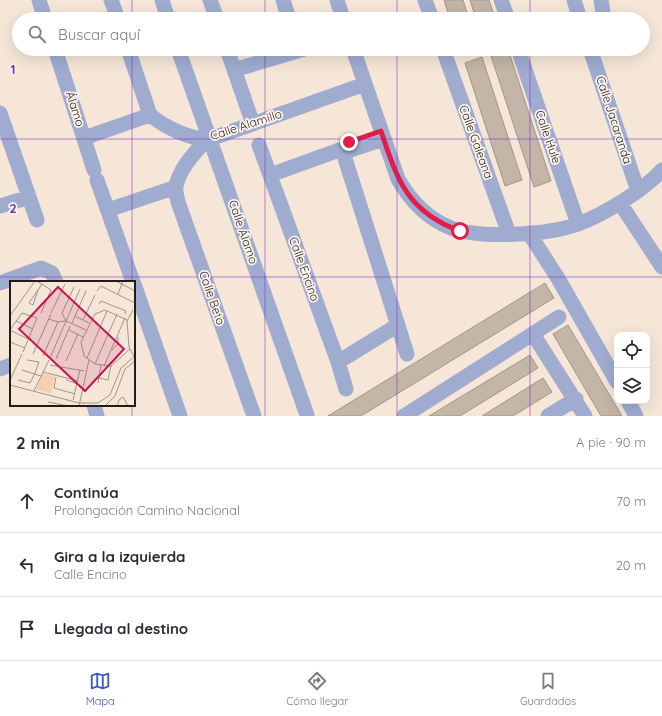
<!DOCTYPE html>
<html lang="es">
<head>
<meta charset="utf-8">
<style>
  :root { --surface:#fff; --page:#f7f7f7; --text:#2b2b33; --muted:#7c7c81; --line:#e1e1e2; --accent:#3e55c8 }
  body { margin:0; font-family:Quicksand,sans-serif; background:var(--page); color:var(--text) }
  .controls { position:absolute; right:12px; bottom:12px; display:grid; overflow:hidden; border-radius:8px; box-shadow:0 4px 16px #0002 }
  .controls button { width:36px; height:36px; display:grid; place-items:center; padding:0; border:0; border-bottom:1px solid var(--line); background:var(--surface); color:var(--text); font:20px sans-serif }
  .stop { position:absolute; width:12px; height:12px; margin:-9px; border:3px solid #e11d48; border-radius:50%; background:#fff }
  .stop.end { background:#e11d48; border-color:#fff; box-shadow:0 1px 4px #0008 }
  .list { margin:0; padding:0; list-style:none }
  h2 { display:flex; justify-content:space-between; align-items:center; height:52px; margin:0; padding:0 16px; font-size:17px }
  h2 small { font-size:13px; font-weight:400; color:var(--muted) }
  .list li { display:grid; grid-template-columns:26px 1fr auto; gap:12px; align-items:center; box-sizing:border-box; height:64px; padding:0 16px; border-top:1px solid var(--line) }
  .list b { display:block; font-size:15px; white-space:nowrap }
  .list p { margin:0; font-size:13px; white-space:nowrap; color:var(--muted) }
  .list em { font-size:13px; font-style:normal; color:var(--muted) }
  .icon { flex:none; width:22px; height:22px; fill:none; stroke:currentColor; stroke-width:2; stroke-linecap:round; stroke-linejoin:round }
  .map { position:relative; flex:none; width:662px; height:416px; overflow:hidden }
  .search { position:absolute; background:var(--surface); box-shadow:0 4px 16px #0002; left:12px; right:12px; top:12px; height:44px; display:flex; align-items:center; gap:10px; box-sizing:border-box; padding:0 14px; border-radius:22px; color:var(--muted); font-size:15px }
  .sheet { height:244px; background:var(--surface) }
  nav { display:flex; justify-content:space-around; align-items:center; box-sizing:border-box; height:56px; border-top:1px solid var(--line); background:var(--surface); font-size:11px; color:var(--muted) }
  nav a { display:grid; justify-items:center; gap:2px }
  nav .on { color:var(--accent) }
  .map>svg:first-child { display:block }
  .building { fill:#c3b5a8; stroke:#a39689 }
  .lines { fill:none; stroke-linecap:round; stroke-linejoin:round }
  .minor { stroke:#9facd0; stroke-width:15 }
  .route { stroke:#e11d48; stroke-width:5 }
  .grid { fill:none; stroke:#7b2cbf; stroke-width:1; stroke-opacity:0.55 }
  .labels { text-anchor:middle; stroke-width:3.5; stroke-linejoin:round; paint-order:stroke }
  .street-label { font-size:12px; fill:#211c17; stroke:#fef5ec }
  .inset-road { fill:none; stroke:#a0958b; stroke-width:1 }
  .view { fill:#c2185b; fill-opacity:0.15; stroke:#c2185b; stroke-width:2 }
  .inset-edge { fill:none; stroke:#211c17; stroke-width:2 }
  .grid-label { font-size:13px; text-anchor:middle; font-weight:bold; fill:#7b2cbf; stroke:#fef5ec; stroke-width:3.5; stroke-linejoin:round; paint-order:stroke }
</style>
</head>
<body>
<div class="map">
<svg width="662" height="416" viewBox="0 0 662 416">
  <rect width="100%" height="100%" fill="#f5e6d8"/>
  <path class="building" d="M444 0H463L469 19H450Z
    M470 0H489L495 18 476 19Z
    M503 49H508L551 181 534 187 490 53Z
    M482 57 522 180 505 186 465 63Z
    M545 283 554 298 361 416H328Z
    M568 325 622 416H601L553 334Z
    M530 355 538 368 460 416H429Z
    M543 378 552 392 513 416H482Z"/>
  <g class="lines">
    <path class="minor" d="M39 0 45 19
      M111 0 118 19
      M162 0 168 19
      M210 0 217 19
      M283 0 289 19
      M337 0 343 19
      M425 0 432 19
      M501 0 508 19
      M574 0 580 19
      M601 0 604 19
      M55 49 94 170
      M128 49 150 115
      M178 49 307 415
      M227 49 253 124
      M353 49 398 179C410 200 428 219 451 228 481 239 548 235 578 224 603 215 644 190 662 170
      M443 49 509 234
      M518 49 578 224
      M590 49 638 191
      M234 70 304 49
      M0 113 37 220
      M150 115C165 127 190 140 210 139L365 84
      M84 138 150 115
      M207 139C195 153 180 167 176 186 175 191 177 197 178 202L254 416
      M259 145 338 362 346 389
      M342 149 407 354
      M270 175 342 149 351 150 384 139
      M97 180 133 282
      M620 203 662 267
      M0 206 29 197
      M108 210 176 187
      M529 233 559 280 617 382
      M0 283 41 268 52 273 56 282
      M134 284 180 416
      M533 334 585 416
      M338 362 398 325
      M0 369 11 365
      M628 401 636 416
      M94 405 97 416
      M404 416 559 317
      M548 416 576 399"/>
  </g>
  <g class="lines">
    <path class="route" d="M349 142 381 131C397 179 407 212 460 231"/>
  </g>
  <path class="grid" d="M132 0V19M265 0V19M397 0V19M530 0V19M132 49V282M265 49V416M397 49V416M530 49V416M0 139H662M0 277H662M132 405V416"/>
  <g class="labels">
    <g class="street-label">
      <text transform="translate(75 109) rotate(72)" y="4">Álamo</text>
      <text transform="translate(614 120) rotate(72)" y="4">Calle Jacaranda</text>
      <text transform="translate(246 125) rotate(-18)" y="4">Calle Alamillo</text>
      <text transform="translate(548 137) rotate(71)" y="4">Calle Hule</text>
      <text transform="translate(476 142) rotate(70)" y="4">Calle Galeana</text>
      <text transform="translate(243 232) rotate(71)" y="4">Calle Álamo</text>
      <text transform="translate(304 269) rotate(70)" y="4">Calle Encino</text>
      <text transform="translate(212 298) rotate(71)" y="4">Calle Beto</text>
    </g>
  </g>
  <g transform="translate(10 281)">
    <rect width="125" height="125" fill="#f5e6d8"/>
    <path d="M33 92 45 96 41 112 26 109Z" fill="#f4d1ae"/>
    <path class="inset-road" d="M27 0 41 9 31 32M106 0 125 10M28 9 23 24 19 22 32 3M87 10 91 5 125 22M108 13 113 0M89 23 91 20 116 30 115 33M41 32 55 3M52 32 56 40 76 49M52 32 64 6M0 35 25 0M65 35 79 42M39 38 48 41 55 40M73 39 85 14M6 40 23 48M117 40 123 29M62 42 76 10M0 49 12 32 27 37 13 71M0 49 18 58M59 49 73 56M0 61 15 67M120 68 101 85 85 83 74 75 71 61 85 33 95 29 117 39 119 66 121 70 125 77M102 69 108 63V56M23 73 41 33M33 75 48 41M40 77 70 8M77 77 97 30M46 78 60 45M56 80 68 53M85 83 107 33M40 84 74 90M94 85 115 37M12 89 31 95M33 91 68 100M46 96 44 107 65 113M89 97 98 99 101 85M0 99 12 73M8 99 20 102 25 92 29 81 17 79M56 99 68 103M88 102 91 84M0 104 69 122H88L100 114 111 87 125 75M24 110 39 79M63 119 70 89M38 121 58 125M69 125 79 79M95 125 105 115 115 88 125 80M107 125 109 119 113 116 118 125"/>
    <path class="view" d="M48 6 114 68 75 110 9 48Z"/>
    <rect width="125" height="125" class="inset-edge"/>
  </g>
  <g class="grid-label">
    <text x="13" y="74">1</text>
    <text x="13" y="213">2</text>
  </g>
</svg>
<div class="controls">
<button><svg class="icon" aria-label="locate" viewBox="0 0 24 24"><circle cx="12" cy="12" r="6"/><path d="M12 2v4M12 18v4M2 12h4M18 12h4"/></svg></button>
<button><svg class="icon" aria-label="layers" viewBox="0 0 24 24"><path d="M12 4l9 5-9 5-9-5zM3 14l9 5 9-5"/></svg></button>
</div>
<div class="stop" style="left:460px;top:231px"></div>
<div class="stop end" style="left:349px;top:142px"></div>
<div class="search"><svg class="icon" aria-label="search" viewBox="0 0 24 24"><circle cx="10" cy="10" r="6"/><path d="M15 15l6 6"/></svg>Buscar aquí</div>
</div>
<section class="sheet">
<h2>2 min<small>A pie · 90 m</small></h2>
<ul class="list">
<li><svg class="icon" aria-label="ahead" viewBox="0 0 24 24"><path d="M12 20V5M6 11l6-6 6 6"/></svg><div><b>Continúa</b><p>Prolongación Camino Nacional</p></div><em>70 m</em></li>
<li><svg class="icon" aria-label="left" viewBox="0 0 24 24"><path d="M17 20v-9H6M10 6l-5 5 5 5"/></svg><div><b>Gira a la izquierda</b><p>Calle Encino</p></div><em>20 m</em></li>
<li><svg class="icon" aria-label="arrive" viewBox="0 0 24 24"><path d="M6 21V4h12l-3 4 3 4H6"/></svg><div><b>Llegada al destino</b></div></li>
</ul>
</section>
<nav>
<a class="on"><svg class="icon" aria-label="map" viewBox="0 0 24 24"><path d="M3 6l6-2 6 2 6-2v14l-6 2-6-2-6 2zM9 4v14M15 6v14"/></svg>Mapa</a>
<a><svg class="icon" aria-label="directions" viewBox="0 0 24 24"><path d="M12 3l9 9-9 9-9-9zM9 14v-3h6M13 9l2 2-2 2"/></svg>Cómo llegar</a>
<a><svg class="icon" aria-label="saved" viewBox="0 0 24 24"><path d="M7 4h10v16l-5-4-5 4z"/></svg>Guardados</a>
</nav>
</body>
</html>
